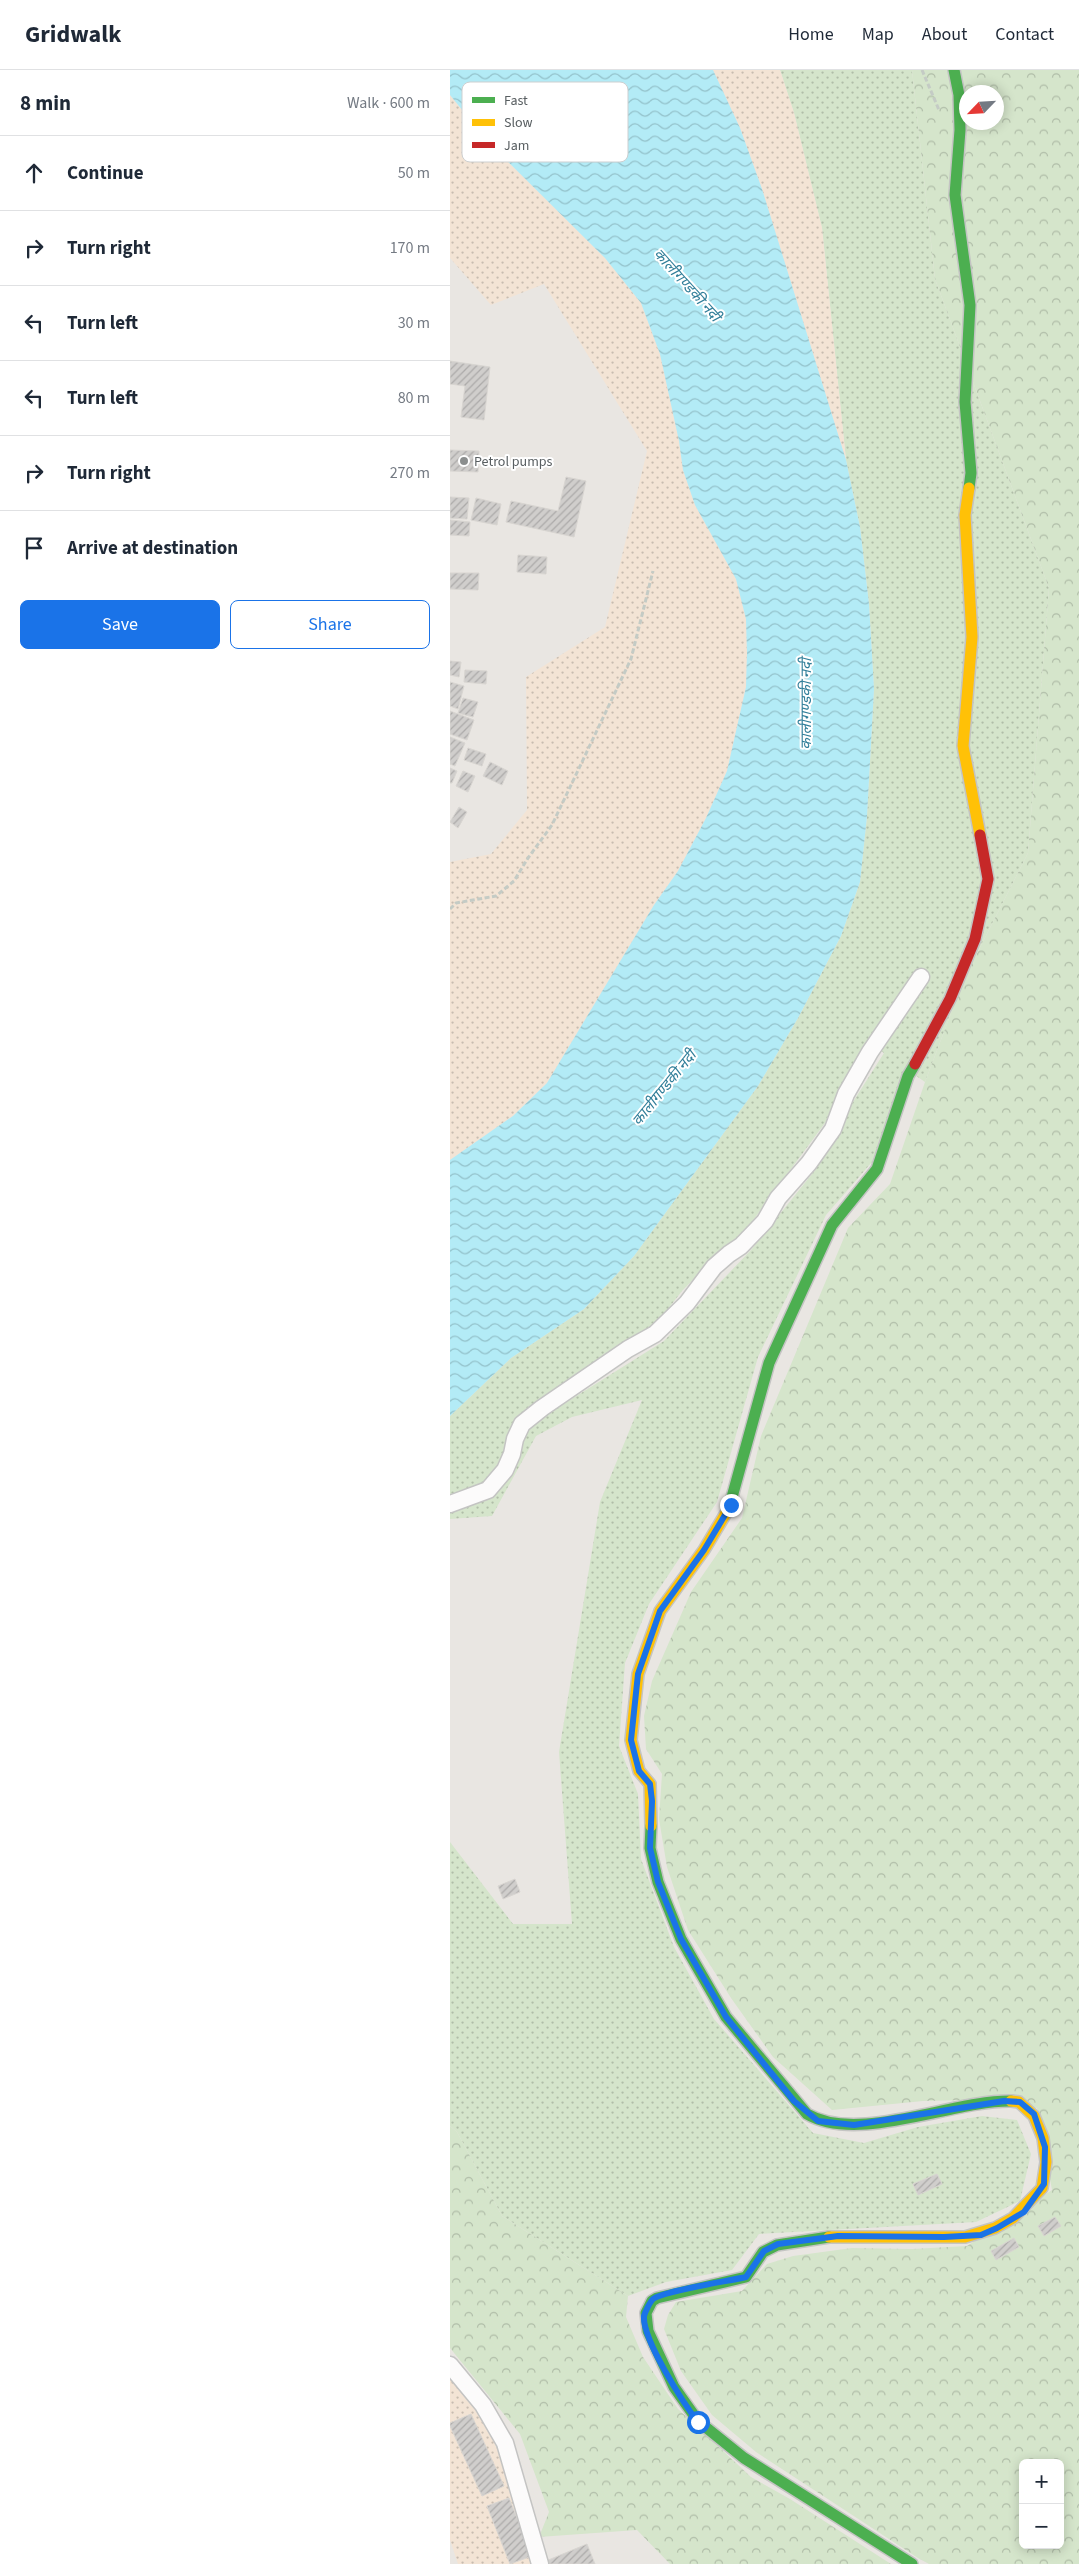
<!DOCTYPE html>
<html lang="en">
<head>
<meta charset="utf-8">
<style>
  :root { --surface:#fff; --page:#f2f2f3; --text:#1f2937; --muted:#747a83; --line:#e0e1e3; --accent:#1a73e8 }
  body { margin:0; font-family:"Source Sans 3","Noto Sans Devanagari",sans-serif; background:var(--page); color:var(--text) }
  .controls { position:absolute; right:15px; bottom:15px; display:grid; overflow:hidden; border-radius:8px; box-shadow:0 2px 12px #0003 }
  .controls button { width:45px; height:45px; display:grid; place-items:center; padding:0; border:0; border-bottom:1px solid var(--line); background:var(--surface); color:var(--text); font:25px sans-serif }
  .compass { position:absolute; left:509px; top:15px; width:45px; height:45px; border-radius:50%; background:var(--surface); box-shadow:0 2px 12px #0003; rotate:245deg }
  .stop { position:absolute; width:15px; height:15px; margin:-11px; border:4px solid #1a73e8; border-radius:50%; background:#fff }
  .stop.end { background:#1a73e8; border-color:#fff; box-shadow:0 1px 5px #0008 }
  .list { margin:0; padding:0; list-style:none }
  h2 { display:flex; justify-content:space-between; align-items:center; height:65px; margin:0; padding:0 20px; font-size:21px }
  h2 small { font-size:16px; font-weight:400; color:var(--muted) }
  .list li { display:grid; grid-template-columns:32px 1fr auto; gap:15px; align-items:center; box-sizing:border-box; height:75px; padding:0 20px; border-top:1px solid var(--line) }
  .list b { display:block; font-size:19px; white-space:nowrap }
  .list em { font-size:16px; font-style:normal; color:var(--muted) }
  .actions { display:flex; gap:10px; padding:15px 20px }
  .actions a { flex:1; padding:11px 0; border:1px solid var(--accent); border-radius:8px; text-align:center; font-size:18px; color:var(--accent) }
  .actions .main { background:var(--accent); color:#fff }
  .icon { flex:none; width:28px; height:28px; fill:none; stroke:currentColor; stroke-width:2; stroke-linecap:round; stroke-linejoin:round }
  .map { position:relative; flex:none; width:629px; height:2494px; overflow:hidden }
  header { display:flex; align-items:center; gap:30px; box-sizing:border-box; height:70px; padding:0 25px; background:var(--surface); border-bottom:1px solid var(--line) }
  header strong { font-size:24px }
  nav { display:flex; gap:28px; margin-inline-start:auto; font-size:18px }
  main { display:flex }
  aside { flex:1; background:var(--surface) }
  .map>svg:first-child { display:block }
  .grass { fill:url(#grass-dots) }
  .forest { fill:url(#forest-crowns); fill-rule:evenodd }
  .sand { fill:url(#sand-dots) }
  .water { fill:url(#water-waves) }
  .building { fill:url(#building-hatch); stroke:#d8d5d1 }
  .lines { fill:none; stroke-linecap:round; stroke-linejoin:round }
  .street-casing { stroke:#c4c4c3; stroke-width:19 }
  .fast-casing { stroke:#c4c4c3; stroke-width:14 }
  .slow-casing { stroke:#c4c4c3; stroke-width:14 }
  .jam-casing { stroke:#c4c4c3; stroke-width:14 }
  .path { stroke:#c4cbc5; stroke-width:3; stroke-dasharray:5 2.5; stroke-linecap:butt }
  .street { stroke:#fcfbfb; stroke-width:16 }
  .fast { stroke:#4caf50; stroke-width:11 }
  .slow { stroke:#ffc107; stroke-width:11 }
  .jam { stroke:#c62828; stroke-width:11 }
  .route { stroke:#1a73e8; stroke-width:6 }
  .poi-dot { fill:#8b8e8e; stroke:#fff; stroke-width:2 }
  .labels { text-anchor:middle; stroke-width:4; stroke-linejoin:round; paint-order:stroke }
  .poi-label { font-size:14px; fill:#585e61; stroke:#fff; text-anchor:start }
  .water-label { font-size:15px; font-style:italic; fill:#307e99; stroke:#fff }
  .key { fill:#fff; stroke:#cdcfd0; stroke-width:1 }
  .key-label { font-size:14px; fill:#585e61 }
</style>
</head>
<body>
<header>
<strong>Gridwalk</strong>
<nav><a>Home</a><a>Map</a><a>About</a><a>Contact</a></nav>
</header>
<main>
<aside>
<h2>8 min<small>Walk · 600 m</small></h2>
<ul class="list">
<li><svg class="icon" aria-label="ahead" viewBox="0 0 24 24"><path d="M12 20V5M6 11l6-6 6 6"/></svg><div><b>Continue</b></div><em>50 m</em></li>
<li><svg class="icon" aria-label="right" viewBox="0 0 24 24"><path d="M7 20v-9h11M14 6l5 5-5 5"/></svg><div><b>Turn right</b></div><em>170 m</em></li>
<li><svg class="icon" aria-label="left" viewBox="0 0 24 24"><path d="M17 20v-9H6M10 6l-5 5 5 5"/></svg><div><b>Turn left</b></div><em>30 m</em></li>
<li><svg class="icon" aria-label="left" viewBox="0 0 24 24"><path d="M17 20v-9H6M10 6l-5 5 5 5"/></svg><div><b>Turn left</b></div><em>80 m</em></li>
<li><svg class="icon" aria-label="right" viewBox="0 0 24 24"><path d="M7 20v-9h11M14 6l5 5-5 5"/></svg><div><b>Turn right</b></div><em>270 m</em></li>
<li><svg class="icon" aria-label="arrive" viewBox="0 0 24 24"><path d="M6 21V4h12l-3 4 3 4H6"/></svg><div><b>Arrive at destination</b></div></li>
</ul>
<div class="actions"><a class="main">Save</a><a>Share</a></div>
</aside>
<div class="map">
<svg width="629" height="2494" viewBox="0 0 629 2494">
  <defs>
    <pattern id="grass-dots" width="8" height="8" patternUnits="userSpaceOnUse" patternTransform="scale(1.25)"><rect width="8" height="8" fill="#d5e5cb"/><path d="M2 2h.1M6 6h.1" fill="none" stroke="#b0bda8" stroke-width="1.8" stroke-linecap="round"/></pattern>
    <pattern id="forest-crowns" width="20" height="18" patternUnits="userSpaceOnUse" patternTransform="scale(1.25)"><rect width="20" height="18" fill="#d5e5cb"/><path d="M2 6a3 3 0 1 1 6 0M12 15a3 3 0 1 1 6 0" fill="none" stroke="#b0bda8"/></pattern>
    <pattern id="sand-dots" width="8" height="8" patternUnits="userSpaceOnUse" patternTransform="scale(1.25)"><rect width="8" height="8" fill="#f3e4d5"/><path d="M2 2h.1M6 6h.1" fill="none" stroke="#c8bcb0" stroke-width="1.8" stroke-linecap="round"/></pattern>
    <pattern id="water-waves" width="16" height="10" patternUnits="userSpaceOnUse" patternTransform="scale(1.25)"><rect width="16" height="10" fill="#b3ebf6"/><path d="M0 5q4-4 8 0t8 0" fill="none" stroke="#94c2cb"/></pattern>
    <pattern id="building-hatch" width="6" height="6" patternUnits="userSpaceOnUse" patternTransform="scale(1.25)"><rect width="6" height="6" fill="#d0cecc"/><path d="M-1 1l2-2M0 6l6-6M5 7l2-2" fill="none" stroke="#acaaa9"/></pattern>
  </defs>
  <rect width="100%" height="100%" fill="#e9e6e2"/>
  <path class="grass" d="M330 0H462L485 209 599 518 578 783 514 909 475 1012 456 999 422 1092 376 1145 308 1287 267 1432 199 1534 175 1593 169 1676 188 1724 191 1789 224 1877 264 1949 363 2063 414 2073 468 2057 532 2046 567 2050 581 2084 570 2131 526 2152 309 2164 282 2200 216 2212 178 2226 52 2146 7 2062 0 2056V1772L63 1854H122L109 1682 150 1432 192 1330 122 1347 86 1366 42 1446 0 1449V1437L42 1423 69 1386 77 1357 214 1271 301 1180 366 1099 401 1035 434 983 417 971 375 1053 296 1160 269 1183 232 1221 207 1253 73 1342 60 1362 55 1381 43 1407 6 1426 0 1427V1346L61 1288 134 1239 184 1186 308 1016 348 948 391 866 410 812 417 746 424 619 419 534 410 457 396 390 372 158 344 43Z"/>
  <path class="forest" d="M462 0H629V2494H479L468 2488 306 2382 262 2345 231 2301 214 2259 218 2245 226 2232 292 2221 317 2194 343 2186 402 2178 462 2179 517 2176 602 2120 587 2038 518 2030 473 2031 382 2040 323 1987 281 1928 238 1860 217 1797 209 1749 212 1704 196 1679 194 1646 202 1611 241 1522 292 1448 311 1366 398 1158 440 1114 475 1012 514 909 578 783 599 518 485 209ZM516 22H546V52H516ZM573 2393H610V2475H573Z
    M0 2056 7 2062 52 2146 178 2226 176 2247 193 2287 228 2339 301 2407 340 2429 441 2494H220L187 2460 89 2467 99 2442 70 2364 0 2278Z"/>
  <path class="sand" d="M263 0H330L344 43 372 158 396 390 312 119 290 58Z
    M0 25 39 73 155 188 191 233 210 284 229 371 233 400 245 435 286 509 296 549 297 583 296 617 277 701 256 748 228 801 204 835 97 1013 63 1046 0 1090V792L41 784 77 740 76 607 155 557 197 381 94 214 41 235 0 188Z
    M0 2305C51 2362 64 2423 85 2494H8L0 2470Z"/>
  <path class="water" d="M0 0H263L290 58 312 119 396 390 410 457 419 534 424 619 417 746 410 812 391 866 348 948 308 1016 184 1186 134 1239 61 1288 0 1346V1090L63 1046 97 1013 204 835 228 801 256 748 277 701 296 617 297 583 296 549 286 509 245 435 233 400 229 371 210 284 191 233 155 188 39 73 0 25Z"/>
  <path class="building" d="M0 291 40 297 34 350 11 347 15 316 0 314Z
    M0 380 29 381 28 402 0 401Z
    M116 407 136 411 124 467 56 452 61 431 108 441Z
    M0 427 19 428 17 449 0 448Z
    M26 428 51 434 47 455 21 450Z
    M0 450 20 452 19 466 0 465Z
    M68 485 97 487 96 504 67 502Z
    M0 503H29L28 520 0 519Z
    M0 591 11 592 9 607 0 605Z
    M15 600 37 601 36 614 14 612Z
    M0 612 14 616 8 639 0 636Z
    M13 628 28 632 23 647 8 643Z
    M0 641 24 650 17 670 0 664Z
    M0 667 15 673 5 696 0 694Z
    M18 678 36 684 32 696 14 690Z
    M40 692 58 701 52 715 33 706Z
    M0 698 7 701 2 713H0Z
    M13 701 25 706 18 722 6 716Z
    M9 737 17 742 8 758 0 752Z
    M65 1809 70 1822 53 1829 48 1816Z
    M487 2104 492 2114 468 2125 463 2114Z
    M605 2147 611 2156 594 2166 588 2156Z
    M564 2168 569 2177 546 2190 541 2181Z
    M21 2344 54 2416 32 2426 0 2356V2353Z
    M59 2428 82 2486 60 2494 37 2436Z
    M137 2474 145 2494H97L96 2491Z"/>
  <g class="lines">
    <defs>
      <path id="street" d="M0 1434 38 1420 55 1400 62 1384 65 1369 72 1354 92 1338 178 1279 205 1264 237 1233 264 1197 279 1184 291 1176 315 1151 328 1128 359 1093 383 1059 396 1024 420 982 471 907
        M0 2295 33 2335 55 2373 90 2494"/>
      <path id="fast" d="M504 0 509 25 510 60 505 125 520 235 515 332 521 403 519 418
        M279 1438 319 1293 382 1155 427 1099 458 1006 465 994
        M201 1756 200 1778 208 1812 231 1869 276 1947 357 2044C408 2074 503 2030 561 2031
        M379 2167 327 2175 313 2182 296 2207 207 2228 202 2231 196 2243 198 2261 224 2317 248 2351 294 2388 462 2494"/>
      <path id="slow" d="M519 418 515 445 522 567 513 676 530 765
        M201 1756 200 1714 189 1701 181 1670 188 1604 210 1541 254 1480 279 1438
        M379 2167H515L545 2158 563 2148 592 2118 596 2092 593 2068 584 2046 569 2032 561 2031"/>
      <path id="jam" d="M465 994 500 929 525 869 538 809 530 765"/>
    </defs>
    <use href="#street" class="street-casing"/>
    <use href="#fast" class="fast-casing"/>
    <use href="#slow" class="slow-casing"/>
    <use href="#jam" class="jam-casing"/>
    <path class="path" d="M472 0 489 40
      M0 839 6 833 46 826 64 811 78 788 102 755 181 589 203 501"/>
    <use href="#street" class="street"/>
    <use href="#fast" class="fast"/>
    <use href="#slow" class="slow"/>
    <use href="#jam" class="jam"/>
  </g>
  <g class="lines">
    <path class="route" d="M248 2352C234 2334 192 2269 194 2246 195 2242 200 2232 203 2229 213 2221 279 2211 296 2207L314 2181 328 2174 388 2166 494 2167 531 2165 547 2158 574 2142 594 2114 595 2077 584 2044 570 2032 554 2031 404 2055 368 2051 344 2031 276 1947 231 1869 208 1812 200 1778 202 1731 200 1714 189 1701 181 1670 188 1604 210 1541 254 1480 281 1435"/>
  </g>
  <circle class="poi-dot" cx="14" cy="391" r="5"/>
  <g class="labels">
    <g class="poi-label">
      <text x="24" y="396">Petrol pumps</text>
    </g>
    <g class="water-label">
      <text transform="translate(237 215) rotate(48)" y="5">कालीगण्डकी नदी</text>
      <text transform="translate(356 634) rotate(-90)" y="5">कालीगण्डकी नदी</text>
      <text transform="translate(214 1018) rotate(-51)" y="5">कालीगण्डकी नदी</text>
    </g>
  </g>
  <rect x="12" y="12" width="166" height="80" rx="8" class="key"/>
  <rect x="22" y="27" width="23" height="6" fill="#4caf50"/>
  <rect x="22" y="49" width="23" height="7" fill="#ffc107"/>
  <rect x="22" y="72" width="23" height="6" fill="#c62828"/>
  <g class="key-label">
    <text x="54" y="35">Fast</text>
    <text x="54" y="57">Slow</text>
    <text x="54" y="80">Jam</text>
  </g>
</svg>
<div class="controls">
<button>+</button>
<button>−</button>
</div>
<svg class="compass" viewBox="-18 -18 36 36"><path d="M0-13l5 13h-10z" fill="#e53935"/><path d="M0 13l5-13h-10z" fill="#747a83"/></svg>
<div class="stop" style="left:248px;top:2352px"></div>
<div class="stop end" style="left:281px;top:1435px"></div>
</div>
</main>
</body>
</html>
